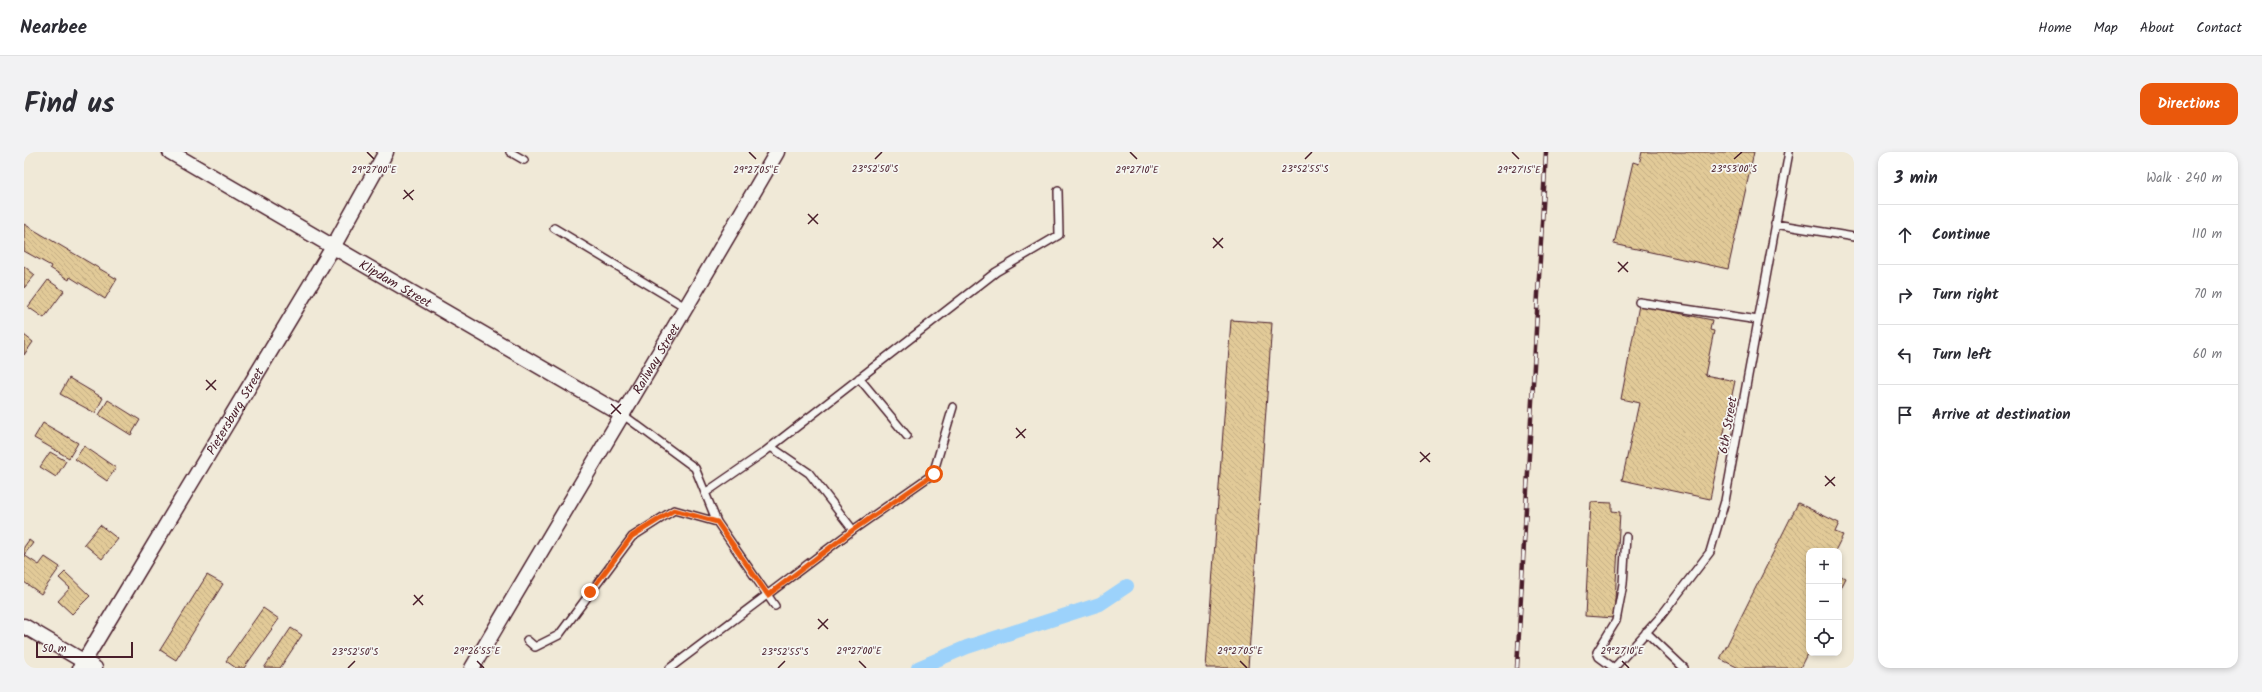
<!DOCTYPE html>
<html lang="en">
<head>
<meta charset="utf-8">
<style>
  :root { --surface:#fff; --page:#f2f2f3; --text:#2b2b33; --muted:#7c7c81; --line:#e1e1e2; --accent:#ea580c }
  body { margin:0; font-family:Kalam,sans-serif; background:var(--page); color:var(--text) }
  .controls { position:absolute; right:12px; bottom:12px; display:grid; overflow:hidden; border-radius:8px; box-shadow:0 2px 6px #0003 }
  .controls button { width:36px; height:36px; display:grid; place-items:center; padding:0; border:0; border-bottom:1px solid var(--line); background:var(--surface); color:var(--text); font:20px sans-serif }
  .scale { position:absolute; left:12px; bottom:10px; width:97px; box-sizing:border-box; padding-left:4px; border:2px solid #4a1f2b; border-top:0; font-size:11px; line-height:14px; white-space:nowrap; color:#4a1f2b; -webkit-text-stroke:3px #f6f6f2; paint-order:stroke }
  .stop { position:absolute; width:12px; height:12px; margin:-9px; border:3px solid #ea580c; border-radius:50%; background:#fff }
  .stop.end { background:#ea580c; border-color:#fff; box-shadow:0 1px 4px #0008 }
  .list { margin:0; padding:0; list-style:none }
  h2 { display:flex; justify-content:space-between; align-items:center; height:52px; margin:0; padding:0 16px; font-size:17px }
  h2 small { font-size:13px; font-weight:400; color:var(--muted) }
  .list li { display:grid; grid-template-columns:26px 1fr auto; gap:12px; align-items:center; box-sizing:border-box; height:60px; padding:0 16px; border-top:1px solid var(--line) }
  .list b { display:block; font-size:15px; white-space:nowrap }
  .list em { font-size:13px; font-style:normal; color:var(--muted) }
  .icon { flex:none; width:22px; height:22px; fill:none; stroke:currentColor; stroke-width:2; stroke-linecap:round; stroke-linejoin:round }
  .map { position:relative; flex:none; width:1830px; height:516px; overflow:hidden; border-radius:12px }
  header { display:flex; align-items:center; gap:24px; box-sizing:border-box; height:56px; padding:0 20px; background:var(--surface); border-bottom:1px solid var(--line) }
  header strong { font-size:19px }
  nav { display:flex; gap:22px; margin-inline-start:auto; font-size:14px }
  .intro { display:flex; align-items:center; justify-content:space-between; box-sizing:border-box; height:96px; padding:0 24px }
  h1 { margin:0; font-size:28px }
  .button { padding:10px 18px; border-radius:12px; background:var(--accent); color:#fff; font-size:14px; font-weight:700 }
  main { display:flex; gap:24px; padding:0 24px }
  aside { flex:1; background:var(--surface); border-radius:12px; box-shadow:0 2px 6px #0003 }
  .map>svg:first-child { display:block }
  .lines { fill:none; stroke-linecap:round; stroke-linejoin:round }
  .canal { stroke:#9cd2fb; stroke-width:14 }
  .building { fill:url(#building-back-hatch); stroke:#4a1f2b }
  .lane-casing { stroke:#4a1f2b; stroke-width:10 }
  .street-casing { stroke:#4a1f2b; stroke-width:17 }
  .lane { stroke:#f6f6f2; stroke-width:7 }
  .street { stroke:#f6f6f2; stroke-width:14 }
  .rail-casing { stroke:#4a1f2b; stroke-width:4.5 }
  .rail { stroke:#f6f6f2; stroke-width:3; stroke-dasharray:9; stroke-linecap:butt }
  .route { stroke:#ea580c; stroke-width:5 }
  .ticks { fill:none; stroke:#4a1f2b; stroke-width:1.5 }
  .labels { text-anchor:middle; stroke-width:3.5; stroke-linejoin:round; paint-order:stroke }
  .street-label { font-size:13px; fill:#4a1f2b; stroke:#f6f6f2 }
  .ticks-label { font-size:10px; text-anchor:middle; fill:#4a1f2b; stroke:#f6f6f2; stroke-width:3.5; stroke-linejoin:round; paint-order:stroke }
</style>
</head>
<body>
<header>
<strong>Nearbee</strong>
<nav><a>Home</a><a>Map</a><a>About</a><a>Contact</a></nav>
</header>
<div class="intro"><h1>Find us</h1><a class="button">Directions</a></div>
<main>
<div class="map">
<svg width="1830" height="516" viewBox="0 0 1830 516">
  <defs>
    <pattern id="building-back-hatch" width="6" height="6" patternUnits="userSpaceOnUse"><rect width="6" height="6" fill="#e2ca98"/><path d="M-1 5l2 2M0 0l6 6M5-1l2 2" fill="none" stroke="#c3ad83"/></pattern>
  </defs>
  <rect width="100%" height="100%" fill="#f0e9d7"/>
  <filter id="ink" filterUnits="userSpaceOnUse"><feTurbulence type="fractalNoise" baseFrequency=".025" numOctaves="2"/><feDisplacementMap in="SourceGraphic" scale="8" xChannelSelector="R" yChannelSelector="G"/><feConvolveMatrix kernelMatrix="1 2 1 2 8 2 1 2 1" color-interpolation-filters="sRGB"/></filter>
  <g filter="url(#ink)">
    <g class="lines">
      <path class="canal" d="M894 516 943 495 1076 452 1103 434"/>
    </g>
    <path class="building" d="M1618 0H1730L1704 117 1590 92 1609 10 1615 12Z
      M0 72 93 127 81 147 46 125 45 128 26 116 27 114 0 99Z
      M0 114 11 123 0 136Z
      M24 128 40 139 20 166 4 155Z
      M1615 153 1688 168 1686 178 1690 179 1681 223 1711 229 1686 347 1598 328 1615 251 1597 247Z
      M1207 168 1248 171 1224 516H1182Z
      M0 183 9 190 0 203Z
      M45 226 79 246 71 261 36 242Z
      M84 248 116 268 107 283 75 263Z
      M19 271 54 291 45 306 10 286Z
      M60 294 92 316 83 329 51 307Z
      M26 300 42 309 32 325 16 315Z
      M1567 350 1588 351V359L1596 360 1590 466 1561 464Z
      M1774 351 1815 371 1811 380 1819 383 1811 399H1785V498L1776 516H1715L1696 507Z
      M76 373 94 387 78 407 60 392Z
      M5 388 9 391 0 403 15 413 21 405 36 415 17 442 0 430V395Z
      M41 420 66 444 48 462 34 449 46 436 35 426Z
      M183 423 199 432 152 508 136 498Z
      M1815 423 1821 426 1815 438Z
      M239 456 255 467 220 516H212L202 509Z
      M267 476 278 483 256 516H240Z"/>
    <g class="lines">
      <defs>
        <path id="lane" d="M486 0 500 8
          M1751 72 1830 85
          M530 76 663 156
          M1615 150 1734 168
          M835 226 883 284
          M598 262 671 316 693 370 751 454
          M747 295 785 321 829 378
          M681 341 739 301 972 120 1035 83 1034 39
          M1622 480 1660 516
          M503 488 511 495 535 483 608 385 650 358 693 370
          M646 516 829 378 909 322 929 255
          M1590 516 1637 464 1686 400 1701 349 1765 0
          M1590 516 1575 505 1573 500 1592 469 1599 432 1602 385"/>
        <g id="street">
          <path id="s1" d="M146 0 597 262"/>
          <path d="M0 474 71 516"/>
          <path id="s2" d="M56 516 309 95 362 0"/>
          <path id="s3" d="M448 516C549 344 653 173 753 0"/>
        </g>
      </defs>
      <use href="#lane" class="lane-casing"/>
      <use href="#street" class="street-casing"/>
      <use href="#lane" class="lane"/>
      <use href="#street" class="street"/>
      <defs>
        <path id="rail" d="M1493 516 1522 0"/>
      </defs>
      <use href="#rail" class="rail-casing"/>
      <use href="#rail" class="rail"/>
    </g>
  </g>
  <g class="lines" filter="url(#ink)">
    <path class="route" d="M566 440 608 384 650 358 693 370 744 443 829 378 910 322"/>
  </g>
  <path class="ticks" d="M343 0 350 7M725 0 732 7M1106 0 1113 7M1488 0 1495 7M851 7 858 0M1281 7 1288 0M1710 7 1718 0M380 38 389 48M379 47 390 38M784 62 794 72M784 72 794 62M1189 86 1199 96M1189 96 1199 86M1594 110 1604 120M1594 120 1604 110M182 228 192 238M182 238 192 228M587 252 597 262M587 262 597 252M992 276 1001 286M992 286 1002 277M1396 300 1406 310M1396 310 1406 301M1801 324 1811 334M1801 334 1811 325M390 443 399 453M389 453 399 443M794 467 804 477M794 477 804 467M453 509 460 516M835 509 842 516M1216 509 1223 516M1598 509 1605 516M324 516 331 509M754 516 761 509"/>
  <g class="labels">
    <g class="street-label">
      <text dy="5" stroke="none"><textPath href="#s1" startOffset="261">Klipdam Street</textPath></text>
      <text dy="5" stroke="none"><textPath href="#s3" startOffset="360">Railway Street</textPath></text>
      <text dy="5" stroke="none"><textPath href="#s2" startOffset="300">Pietersburg Street</textPath></text>
      <text transform="translate(1703 273) rotate(-80)" y="5">6th Street</text>
    </g>
  </g>
  <g class="ticks-label">
    <text x="851" y="20">23°52'50"S</text>
    <text x="1281" y="20">23°52'55"S</text>
    <text x="1710" y="20">23°53'00"S</text>
    <text x="1113" y="21">29°27'10"E</text>
    <text x="350" y="21">29°27'00"E</text>
    <text x="732" y="21">29°27'05"E</text>
    <text x="1495" y="21">29°27'15"E</text>
    <text x="453" y="502">29°26'55"E</text>
    <text x="835" y="502">29°27'00"E</text>
    <text x="1216" y="502">29°27'05"E</text>
    <text x="1598" y="502">29°27'10"E</text>
    <text x="331" y="503">23°52'50"S</text>
    <text x="761" y="503">23°52'55"S</text>
  </g>
</svg>
<div class="controls">
<button>+</button>
<button>−</button>
<button><svg class="icon" aria-label="locate" viewBox="0 0 24 24"><circle cx="12" cy="12" r="6"/><path d="M12 2v4M12 18v4M2 12h4M18 12h4"/></svg></button>
</div>
<div class="scale">50 m</div>
<div class="stop" style="left:910px;top:322px"></div>
<div class="stop end" style="left:566px;top:440px"></div>
</div>
<aside>
<h2>3 min<small>Walk · 240 m</small></h2>
<ul class="list">
<li><svg class="icon" aria-label="ahead" viewBox="0 0 24 24"><path d="M12 20V5M6 11l6-6 6 6"/></svg><div><b>Continue</b></div><em>110 m</em></li>
<li><svg class="icon" aria-label="right" viewBox="0 0 24 24"><path d="M7 20v-9h11M14 6l5 5-5 5"/></svg><div><b>Turn right</b></div><em>70 m</em></li>
<li><svg class="icon" aria-label="left" viewBox="0 0 24 24"><path d="M17 20v-9H6M10 6l-5 5 5 5"/></svg><div><b>Turn left</b></div><em>60 m</em></li>
<li><svg class="icon" aria-label="arrive" viewBox="0 0 24 24"><path d="M6 21V4h12l-3 4 3 4H6"/></svg><div><b>Arrive at destination</b></div></li>
</ul>
</aside>
</main>
</body>
</html>
